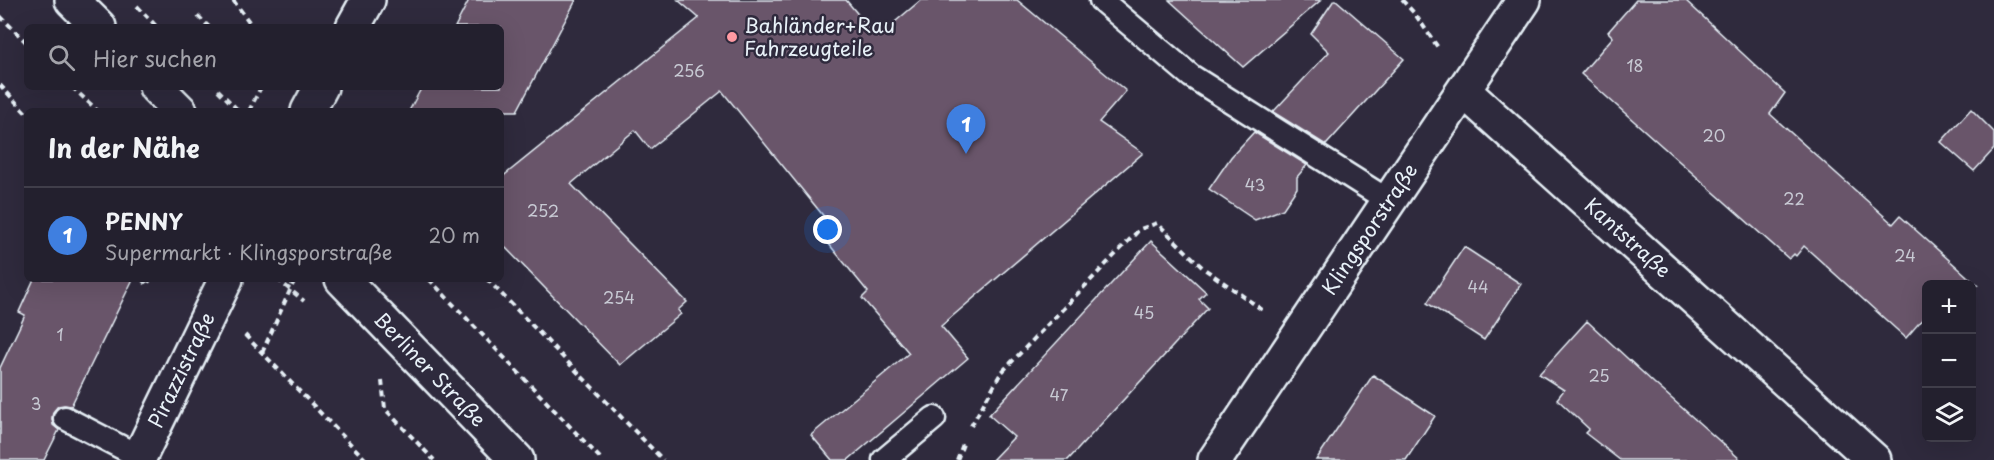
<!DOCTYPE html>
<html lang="de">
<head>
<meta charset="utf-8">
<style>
  :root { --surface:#23202e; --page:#2f2d3a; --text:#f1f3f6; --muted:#a3a3aa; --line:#403e4a; --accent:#ff9aa2 }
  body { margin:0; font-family:"Playpen Sans",sans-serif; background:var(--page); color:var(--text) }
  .controls { position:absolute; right:18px; bottom:18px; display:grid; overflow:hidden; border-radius:9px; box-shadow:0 6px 24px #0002 }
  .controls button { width:54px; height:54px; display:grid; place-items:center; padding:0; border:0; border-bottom:2px solid var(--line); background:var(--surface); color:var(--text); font:30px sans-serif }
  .you { position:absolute; left:828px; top:230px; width:21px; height:21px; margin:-15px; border:4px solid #fff; border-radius:50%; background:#1a73e8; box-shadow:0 0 0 9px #1a73e833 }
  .badge { display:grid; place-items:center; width:39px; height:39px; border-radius:50%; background:var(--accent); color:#fff; font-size:20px; font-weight:700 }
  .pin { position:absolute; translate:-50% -50px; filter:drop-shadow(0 2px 3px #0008) }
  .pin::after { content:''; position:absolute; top:32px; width:21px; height:18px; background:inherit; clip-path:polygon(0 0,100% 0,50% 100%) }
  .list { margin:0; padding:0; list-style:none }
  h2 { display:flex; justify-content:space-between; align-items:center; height:78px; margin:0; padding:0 24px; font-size:26px }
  h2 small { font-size:20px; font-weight:400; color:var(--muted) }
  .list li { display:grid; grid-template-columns:39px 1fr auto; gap:18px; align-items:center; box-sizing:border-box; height:96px; padding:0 24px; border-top:2px solid var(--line) }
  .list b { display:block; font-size:22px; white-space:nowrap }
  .list p { margin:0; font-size:20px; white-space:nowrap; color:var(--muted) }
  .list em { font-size:20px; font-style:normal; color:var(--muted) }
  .icon { flex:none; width:33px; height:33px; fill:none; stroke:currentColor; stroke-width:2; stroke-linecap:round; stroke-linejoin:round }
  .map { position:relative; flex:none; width:1994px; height:460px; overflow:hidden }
  .search { position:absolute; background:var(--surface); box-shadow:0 6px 24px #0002; left:24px; top:24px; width:480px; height:66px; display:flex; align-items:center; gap:15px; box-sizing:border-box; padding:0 21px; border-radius:9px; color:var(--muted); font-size:22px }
  .panel { position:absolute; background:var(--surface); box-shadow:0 6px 24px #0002; left:24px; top:108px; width:480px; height:174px; border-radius:9px }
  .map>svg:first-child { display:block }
  .building { fill:#69546a; stroke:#e8f1f8; stroke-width:1.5 }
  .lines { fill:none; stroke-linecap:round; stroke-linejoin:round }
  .service-casing { stroke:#e8f1f8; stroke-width:27 }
  .minor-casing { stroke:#e8f1f8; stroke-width:38 }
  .secondary-casing { stroke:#e8f1f8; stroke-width:38 }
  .path { stroke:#e8f1f8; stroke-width:4; stroke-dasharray:6 4.5; stroke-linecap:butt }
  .service { stroke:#2f2a3d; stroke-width:22 }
  .minor { stroke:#2f2a3d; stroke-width:33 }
  .secondary { stroke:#2f2a3d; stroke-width:33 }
  .poi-dot { fill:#ff9aa2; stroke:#2f2a3d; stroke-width:2 }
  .labels { text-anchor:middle; stroke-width:5; stroke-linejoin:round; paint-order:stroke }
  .number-label { font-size:16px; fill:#c8cad4 }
  .poi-label { font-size:20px; fill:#e8f1f8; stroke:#2f2a3d; text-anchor:start }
  .street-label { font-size:20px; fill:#e8f1f8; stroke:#2f2a3d }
</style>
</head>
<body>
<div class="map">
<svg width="1994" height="460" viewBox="0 0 1994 460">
  <rect width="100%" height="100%" fill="#2f2a3d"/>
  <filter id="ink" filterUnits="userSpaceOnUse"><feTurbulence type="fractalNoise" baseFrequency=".0167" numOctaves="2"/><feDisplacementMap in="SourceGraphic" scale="12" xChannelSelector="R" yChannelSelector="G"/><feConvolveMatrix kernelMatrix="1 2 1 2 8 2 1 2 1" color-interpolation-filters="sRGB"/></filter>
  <g filter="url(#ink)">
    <path class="building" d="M469 0H576L517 111H409L422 87H501V27H455Z
      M678 0H846L877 37 921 0H1017L1126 91 1099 122 1143 153 941 326 968 358 848 460H832L811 435 909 353 862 298 868 292 824 238 834 229 722 91 650 149 635 130 571 184 687 302 678 310 681 314 620 365 501 243V178L699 18Z
      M1169 0H1321L1243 67Z
      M1334 0H1336L1404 59 1326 145 1273 112 1329 52 1311 34Z
      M1636 0H1685L1785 93 1770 114 1893 224 1900 216 1977 285H1926V315L1906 338 1804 246 1796 256 1794 254 1789 259 1581 74 1613 37 1608 32Z
      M1971 109 1994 132V149L1974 171 1941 142Z
      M1254 132 1307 165 1297 177V188L1283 209 1255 220 1209 189 1231 157Z
      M1151 241 1206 292 1199 299 1208 308 1068 460H992L1014 437 989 415Z
      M1464 247 1521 284 1484 340 1427 303Z
      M34 279H133L71 406 64 405 58 406 53 412 52 419 53 425 59 430 44 460H0V368L25 315 19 312Z
      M1587 321 1654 383 1741 460H1620L1585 433 1589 429 1557 399 1564 390 1539 374Z
      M1373 375 1435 416 1406 460H1316Z"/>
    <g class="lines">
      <defs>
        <path id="service" d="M1101 0 1191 76 1389 201
          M65 418 140 457
          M884 460 934 418"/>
        <g id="minor">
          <path d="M353 27 368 0"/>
          <path id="s1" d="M1464 91 1874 460"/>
          <path d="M308 111 321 87"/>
          <path id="s2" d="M138 460 226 279"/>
          <path id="s3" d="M1215 460 1524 0"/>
        </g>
        <g id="secondary">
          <path d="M72 0 99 27"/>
          <path d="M156 87 180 111"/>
          <path id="s4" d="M342 279 517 460"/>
        </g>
      </defs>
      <use href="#service" class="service-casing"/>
      <use href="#minor" class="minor-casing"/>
      <use href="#secondary" class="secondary-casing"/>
      <path class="path" d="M233 0 253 27
        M1402 0 1415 14 1439 49
        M137 6 157 27
        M0 16 27 43
        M198 16 209 27
        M0 85 27 114
        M72 87 98 111
        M218 90 239 111
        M249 111 261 87
        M142 279 147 285 150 279
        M277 279 304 301
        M429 279 602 460
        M487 279 663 460
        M245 335 366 460
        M262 353 295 279
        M382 381 385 409 434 460
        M971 426 1001 373 1140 229 1157 223 1203 268 1264 311
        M957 460 963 444"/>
      <use href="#service" class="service"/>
      <use href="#minor" class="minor"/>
      <use href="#secondary" class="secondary"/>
    </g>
  </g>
  <circle class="poi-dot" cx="732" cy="37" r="6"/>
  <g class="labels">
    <g class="number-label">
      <text x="1635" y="72">18</text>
      <text x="689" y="77">256</text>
      <text x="1714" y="142">20</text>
      <text x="1255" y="191">43</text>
      <text x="1794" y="205">22</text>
      <text x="543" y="217">252</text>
      <text x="1905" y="262">24</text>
      <text x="1478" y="293">44</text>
      <text x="619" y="304">254</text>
      <text x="1144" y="319">45</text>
      <text x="60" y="341">1</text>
      <text x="1599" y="382">25</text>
      <text x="1059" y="401">47</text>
      <text x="36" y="410">3</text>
    </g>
    <g class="poi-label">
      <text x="744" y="33">Bahländer+Rau<tspan x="744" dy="23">Fahrzeugteile</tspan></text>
    </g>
    <g class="street-label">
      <text dy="7" stroke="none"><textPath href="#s3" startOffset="278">Klingsporstraße</textPath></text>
      <text dy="7" stroke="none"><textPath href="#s1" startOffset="220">Kantstraße</textPath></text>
      <text dy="7" stroke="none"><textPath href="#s4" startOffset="126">Berliner Straße</textPath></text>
      <text dy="7" stroke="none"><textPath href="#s2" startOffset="100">Pirazzistraße</textPath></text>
    </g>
  </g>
</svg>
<div class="controls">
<button>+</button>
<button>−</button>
<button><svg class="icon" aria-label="layers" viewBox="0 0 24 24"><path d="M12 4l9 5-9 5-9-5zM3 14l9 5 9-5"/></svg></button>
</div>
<div class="you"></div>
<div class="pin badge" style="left:966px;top:154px;background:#3f7fe0">1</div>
<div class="search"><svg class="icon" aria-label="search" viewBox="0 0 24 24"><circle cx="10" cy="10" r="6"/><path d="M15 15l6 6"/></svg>Hier suchen</div>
<section class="panel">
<h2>In der Nähe<small></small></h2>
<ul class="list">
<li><span class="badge" style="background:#3f7fe0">1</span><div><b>PENNY</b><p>Supermarkt · Klingsporstraße</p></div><em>20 m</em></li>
</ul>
</section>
</div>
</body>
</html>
